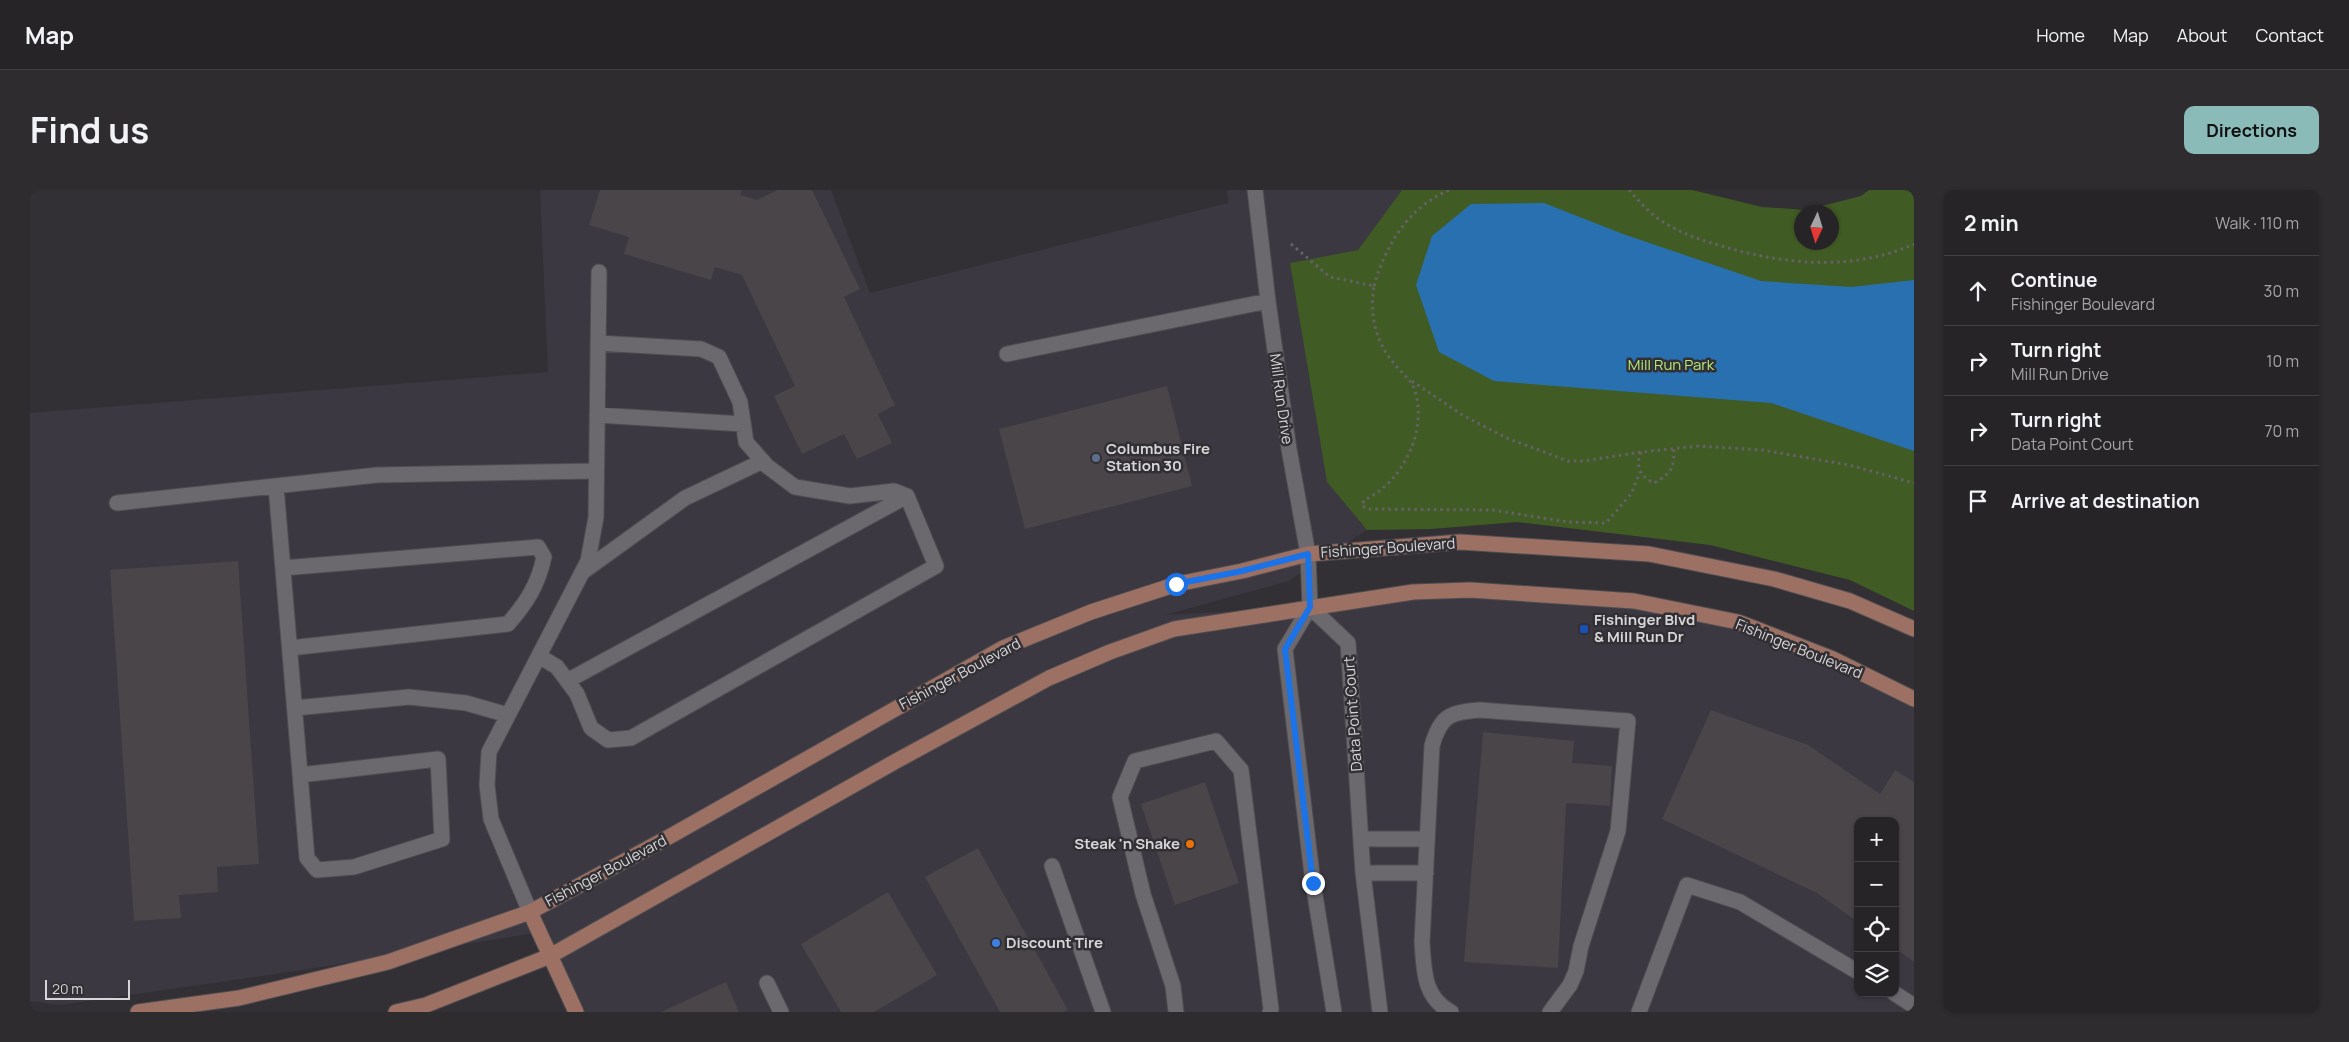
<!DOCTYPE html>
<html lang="en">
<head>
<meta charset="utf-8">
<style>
  :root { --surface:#262427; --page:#2e2c2f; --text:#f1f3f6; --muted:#a4a4a7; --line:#424144; --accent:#8bbbb9 }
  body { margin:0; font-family:Manrope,sans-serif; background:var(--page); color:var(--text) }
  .controls { position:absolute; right:15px; bottom:15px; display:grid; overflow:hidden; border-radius:10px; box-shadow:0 1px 4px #0004 }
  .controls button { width:45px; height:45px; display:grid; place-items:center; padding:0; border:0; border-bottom:1px solid var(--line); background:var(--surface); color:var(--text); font:25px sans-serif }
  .compass { position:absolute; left:1764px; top:15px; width:45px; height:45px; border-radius:50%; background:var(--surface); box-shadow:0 1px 4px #0004; rotate:184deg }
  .scale { position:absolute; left:15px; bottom:12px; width:85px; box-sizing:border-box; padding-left:5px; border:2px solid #d6d5d7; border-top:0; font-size:14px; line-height:18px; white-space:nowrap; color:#d6d5d7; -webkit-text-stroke:4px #323034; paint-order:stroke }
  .stop { position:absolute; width:15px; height:15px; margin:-11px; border:4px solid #1a73e8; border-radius:50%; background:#fff }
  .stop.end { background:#1a73e8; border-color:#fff; box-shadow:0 1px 5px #0008 }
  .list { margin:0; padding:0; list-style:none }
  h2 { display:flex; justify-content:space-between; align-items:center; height:65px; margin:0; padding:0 20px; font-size:21px }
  h2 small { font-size:16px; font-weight:400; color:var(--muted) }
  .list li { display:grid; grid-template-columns:32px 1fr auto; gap:15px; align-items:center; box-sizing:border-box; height:70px; padding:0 20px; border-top:1px solid var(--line) }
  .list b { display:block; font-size:19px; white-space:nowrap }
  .list p { margin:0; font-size:16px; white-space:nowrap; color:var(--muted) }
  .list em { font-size:16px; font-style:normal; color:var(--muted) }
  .icon { flex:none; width:28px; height:28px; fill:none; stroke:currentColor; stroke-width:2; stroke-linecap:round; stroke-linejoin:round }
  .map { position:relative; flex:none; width:1884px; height:822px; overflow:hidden; border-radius:10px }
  header { display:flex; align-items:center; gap:30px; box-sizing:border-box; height:70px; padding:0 25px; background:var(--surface); border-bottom:1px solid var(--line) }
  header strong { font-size:24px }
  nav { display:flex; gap:28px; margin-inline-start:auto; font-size:18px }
  .intro { display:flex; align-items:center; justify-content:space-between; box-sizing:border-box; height:120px; padding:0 30px }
  h1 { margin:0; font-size:35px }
  .button { padding:12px 22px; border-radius:10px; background:var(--accent); color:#111; font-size:18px; font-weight:700 }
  main { display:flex; gap:30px; padding:0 30px }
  aside { flex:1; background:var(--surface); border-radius:10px; box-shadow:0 1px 4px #0004 }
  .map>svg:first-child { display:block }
  .built { fill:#3c3842; fill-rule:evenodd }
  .green { fill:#415b24; fill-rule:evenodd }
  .water { fill:#2870b0 }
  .building { fill:#494549 }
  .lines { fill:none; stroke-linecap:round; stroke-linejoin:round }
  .minor-casing { stroke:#4f4d50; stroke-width:17 }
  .major-casing { stroke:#4f4d50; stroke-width:17 }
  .path { stroke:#646266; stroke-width:3; stroke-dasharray:2.5 4; stroke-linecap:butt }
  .minor { stroke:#6b696e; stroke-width:15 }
  .major { stroke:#9c7164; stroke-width:15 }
  .route { stroke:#1a73e8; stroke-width:6 }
  .service-dot { fill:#5c6f8a; stroke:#323034; stroke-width:2 }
  .transit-dot { fill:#1a4fb4; stroke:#323034; stroke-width:2 }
  .food-dot { fill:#e8710a; stroke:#323034; stroke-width:2 }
  .shop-dot { fill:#3f7fe0; stroke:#323034; stroke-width:2 }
  .labels { text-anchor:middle; stroke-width:5; stroke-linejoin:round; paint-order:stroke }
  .park-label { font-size:15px; fill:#b3e97a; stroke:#323034 }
  .street-label { font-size:15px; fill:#d6d5d7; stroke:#323034 }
  .poi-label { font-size:15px; font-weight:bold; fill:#d6d5d7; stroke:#323034; text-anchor:start }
</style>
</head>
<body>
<header>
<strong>Map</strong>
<nav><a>Home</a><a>Map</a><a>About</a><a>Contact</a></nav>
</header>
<div class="intro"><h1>Find us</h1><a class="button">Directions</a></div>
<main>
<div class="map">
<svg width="1884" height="822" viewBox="0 0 1884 822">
  <rect width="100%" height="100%" fill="#323034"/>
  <path class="built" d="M510 0H801L840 103 1198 13 1197 0H1372L1328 60 1260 73 1297 292 1337 340 1258 391 1135 425 1280 417 1383 402 1604 411 1708 432 1884 509V822H549L518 741 259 782 30 815 0 811V223L518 182ZM1828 631H1865V803H1828Z"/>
  <path class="green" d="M1372 0H1662L1732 17 1776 20 1831 6 1839 0H1884V421L1820 390 1680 355 1487 332 1401 339 1337 340 1297 292 1260 73 1328 60ZM1772 22H1802V52H1772Z"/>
  <path class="water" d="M1514 13 1593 44 1731 91 1821 97 1884 90V261L1741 213 1464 191 1409 162 1386 95 1402 46 1441 14Z"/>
  <path class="building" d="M570 0H712L710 5 727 10 748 0H782L830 99 814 107 865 215 848 224 862 253 827 269 814 244 772 264 744 206 765 196 712 85 685 77 681 90 594 64 599 47 559 35Z
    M1137 196 1162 296 995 339 969 239Z
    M208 371 229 674 187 677 188 702 149 705 151 728 104 731 80 380Z
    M1681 520 1778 555 1850 604 1865 580 1884 592V772L1865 758V631H1828V732L1787 703 1632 629Z
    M1453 542 1544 551 1542 573 1582 576 1580 616 1536 613 1528 778 1434 772Z
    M1175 592 1209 693 1145 715 1111 614Z
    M948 658 1038 820 1033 822H970L895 687Z
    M858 702 907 785 844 822H811L771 754Z
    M696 792 709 822H631Z"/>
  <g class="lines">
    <defs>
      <path id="minor" d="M1225 0 1238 111 1259 259 1278 364 1280 417
        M977 164 1238 111
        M567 225 713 234
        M246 296 277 668 287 680 324 677 412 649 408 569 270 585
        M87 313 347 285 566 281
        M253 378 508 357 514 367C508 395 497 412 478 434L260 458
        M554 381 655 308 733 271
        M1280 417 1318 453 1333 683 1350 822
        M1280 417 1255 459 1283 693 1304 822
        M509 466 527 477 547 504 561 538 578 550 601 548 906 376 877 306 864 301 820 306 765 297 737 276 716 252 710 212 689 167 671 159 568 153
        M537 491 877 306
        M265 518 379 507 436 513 478 525
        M1331 649H1397
        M1022 676 1073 822
        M1333 683H1396
        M500 722 461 629 457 595 459 562 558 371 566 327 569 82
        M737 793 751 822
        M1864 803 1884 816
        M1146 822 1143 796 1113 704 1090 607 1105 571 1186 551 1211 580 1241 819 1240 822
        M1421 822C1393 807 1394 780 1392 752L1402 556C1410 526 1420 522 1450 520L1598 531 1588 641 1551 756 1546 781 1540 795 1520 822
        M1609 822 1657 695 1710 712 1828 782"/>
      <path id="major" d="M500 722 546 822
        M108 822 209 808 358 772 500 722 637 648 973 458 1061 422 1147 394 1212 381 1278 364 1430 352 1619 364 1744 389 1820 411 1884 439
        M366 822 396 815 520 766 868 570 1019 488 1080 462 1144 439 1383 402 1440 400 1604 411 1708 432 1803 469 1884 509"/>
    </defs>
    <use href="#minor" class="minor-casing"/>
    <use href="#major" class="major-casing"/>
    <path class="path" d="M1599 0C1610 12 1621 25 1635 33 1654 45 1674 51 1695 57 1757 75 1824 81 1884 54
      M1261 54 1300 87 1344 96C1339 126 1346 154 1367 177 1374 185 1382 191 1385 201 1398 242 1371 294 1334 310L1332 316 1339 319 1463 320 1538 332 1576 333 1601 304 1610 282
      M1344 96C1356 54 1378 18 1419 0
      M1382 191 1434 226 1479 249 1538 271H1553L1611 262 1669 256 1732 260 1819 275 1884 293
      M1611 262C1605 276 1610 287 1624 293 1642 283 1644 278 1644 258"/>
    <use href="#minor" class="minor"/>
    <use href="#major" class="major"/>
  </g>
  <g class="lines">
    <path class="route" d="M1146 394 1212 381 1278 364 1280 417 1255 459 1283 693"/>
  </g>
  <circle class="service-dot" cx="1066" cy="268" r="5"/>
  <rect class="transit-dot" x="1549" y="434" width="10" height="10" rx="2.5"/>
  <circle class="food-dot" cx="1160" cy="654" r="5"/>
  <circle class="shop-dot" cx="966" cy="753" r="5"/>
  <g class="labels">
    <g class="park-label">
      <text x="1641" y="180">Mill Run Park</text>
    </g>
    <g class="street-label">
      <text transform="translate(1251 209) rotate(82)" y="5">Mill Run Drive</text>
      <text transform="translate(1358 358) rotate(-4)" y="5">Fishinger Boulevard</text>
      <text transform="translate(1769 459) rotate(22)" y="5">Fishinger Boulevard</text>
      <text transform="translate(930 484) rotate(-28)" y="5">Fishinger Boulevard</text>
      <text transform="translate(1323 524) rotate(-94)" y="5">Data Point Court</text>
      <text transform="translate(576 681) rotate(-28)" y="5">Fishinger Boulevard</text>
    </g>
    <g class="poi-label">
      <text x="1076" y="264">Columbus Fire<tspan x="1076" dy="17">Station 30</tspan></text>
      <text x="1564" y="435">Fishinger Blvd<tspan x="1564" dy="17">&amp; Mill Run Dr</tspan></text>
      <text x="1150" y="659" text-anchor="end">Steak 'n Shake</text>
      <text x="976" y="758">Discount Tire</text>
    </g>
  </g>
</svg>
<div class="controls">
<button>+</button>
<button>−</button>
<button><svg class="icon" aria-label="locate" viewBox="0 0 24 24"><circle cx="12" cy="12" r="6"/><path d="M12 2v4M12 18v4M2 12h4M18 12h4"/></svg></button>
<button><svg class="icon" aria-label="layers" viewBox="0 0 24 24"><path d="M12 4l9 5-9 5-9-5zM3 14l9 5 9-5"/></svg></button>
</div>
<svg class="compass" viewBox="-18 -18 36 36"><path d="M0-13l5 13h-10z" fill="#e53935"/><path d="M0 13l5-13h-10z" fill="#a4a4a7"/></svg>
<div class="scale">20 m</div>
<div class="stop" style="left:1146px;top:394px"></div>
<div class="stop end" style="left:1283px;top:693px"></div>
</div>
<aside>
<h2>2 min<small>Walk · 110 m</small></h2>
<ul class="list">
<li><svg class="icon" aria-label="ahead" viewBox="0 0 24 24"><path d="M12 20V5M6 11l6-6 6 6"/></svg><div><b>Continue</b><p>Fishinger Boulevard</p></div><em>30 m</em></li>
<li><svg class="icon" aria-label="right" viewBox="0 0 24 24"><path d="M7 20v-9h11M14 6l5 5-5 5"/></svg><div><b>Turn right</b><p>Mill Run Drive</p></div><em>10 m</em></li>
<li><svg class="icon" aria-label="right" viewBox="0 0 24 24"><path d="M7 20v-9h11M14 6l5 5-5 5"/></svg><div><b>Turn right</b><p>Data Point Court</p></div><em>70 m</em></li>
<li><svg class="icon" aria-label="arrive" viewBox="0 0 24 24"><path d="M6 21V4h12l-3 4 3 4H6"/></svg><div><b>Arrive at destination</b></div></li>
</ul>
</aside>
</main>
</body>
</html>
